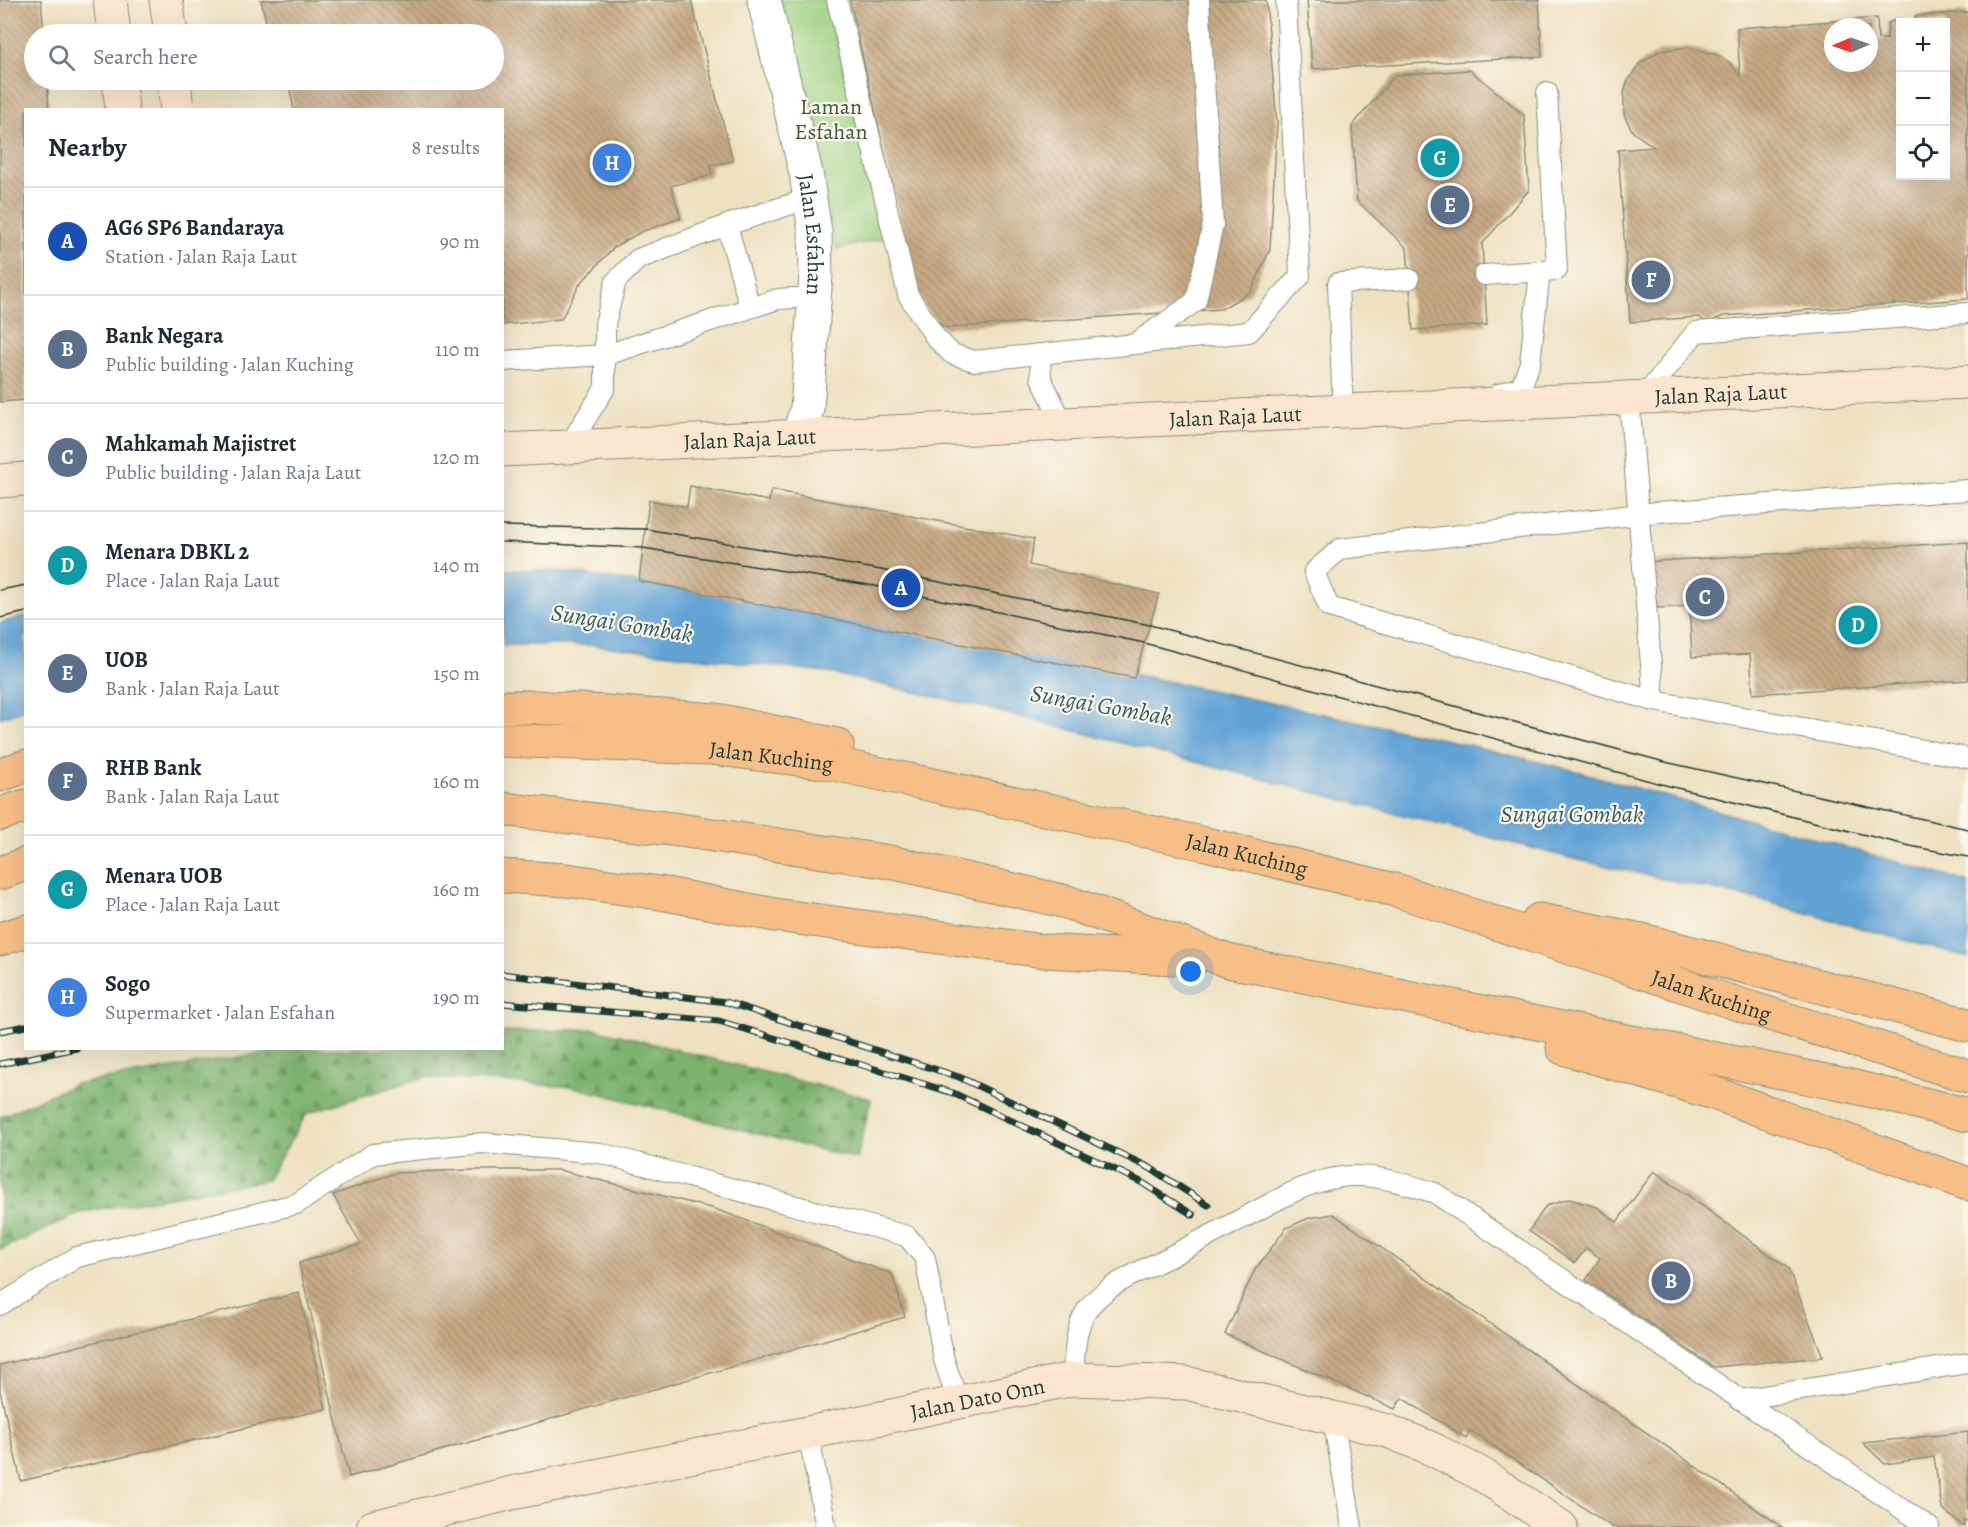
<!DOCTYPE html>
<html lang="en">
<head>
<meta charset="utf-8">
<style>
  :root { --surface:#fff; --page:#f6f6f7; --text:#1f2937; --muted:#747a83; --line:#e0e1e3; --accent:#c8321e }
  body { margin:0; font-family:Alegreya,serif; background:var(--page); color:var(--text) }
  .controls { position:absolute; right:18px; top:18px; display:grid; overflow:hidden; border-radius:0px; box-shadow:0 6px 24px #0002 }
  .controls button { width:54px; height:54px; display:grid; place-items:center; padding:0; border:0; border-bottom:2px solid var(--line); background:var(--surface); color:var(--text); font:30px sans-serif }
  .compass { position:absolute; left:1824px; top:18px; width:54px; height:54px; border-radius:50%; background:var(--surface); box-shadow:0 6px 24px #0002; rotate:268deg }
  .you { position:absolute; left:1191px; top:972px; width:21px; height:21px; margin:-15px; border:4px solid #fff; border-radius:50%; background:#1a73e8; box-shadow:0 0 0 9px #1a73e833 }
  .badge { display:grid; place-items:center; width:39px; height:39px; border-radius:50%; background:var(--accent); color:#fff; font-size:20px; font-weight:700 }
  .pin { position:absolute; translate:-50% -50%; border:3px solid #fff; box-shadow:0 2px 6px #0006 }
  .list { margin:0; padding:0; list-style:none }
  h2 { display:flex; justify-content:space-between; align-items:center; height:78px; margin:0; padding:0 24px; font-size:26px }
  h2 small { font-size:20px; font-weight:400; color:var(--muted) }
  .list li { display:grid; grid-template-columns:39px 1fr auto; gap:18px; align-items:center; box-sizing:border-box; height:108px; padding:0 24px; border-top:2px solid var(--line) }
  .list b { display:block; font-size:22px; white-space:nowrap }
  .list p { margin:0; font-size:20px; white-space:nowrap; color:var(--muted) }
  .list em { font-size:20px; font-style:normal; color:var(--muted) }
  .icon { flex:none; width:33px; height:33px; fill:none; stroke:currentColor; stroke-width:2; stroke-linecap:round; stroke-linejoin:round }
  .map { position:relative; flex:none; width:1968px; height:1527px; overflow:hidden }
  .search { position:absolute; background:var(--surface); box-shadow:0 6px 24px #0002; left:24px; top:24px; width:480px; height:66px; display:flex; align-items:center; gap:15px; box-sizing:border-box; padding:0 21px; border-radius:33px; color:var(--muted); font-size:22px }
  .panel { position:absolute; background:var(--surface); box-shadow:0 6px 24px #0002; left:24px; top:108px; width:480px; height:942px; border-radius:0px }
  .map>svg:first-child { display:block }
  .green { fill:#9acf80; stroke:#5c865a; stroke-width:1.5 }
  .forest { fill:url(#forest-firs); stroke:#4d7851; stroke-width:1.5 }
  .water { fill:#62a2d5; stroke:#407084; stroke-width:1.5 }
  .building { fill:url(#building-back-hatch); fill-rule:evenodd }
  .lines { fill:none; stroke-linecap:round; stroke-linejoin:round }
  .lane-casing { stroke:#868f7a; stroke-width:22 }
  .street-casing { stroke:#868f7a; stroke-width:35 }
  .secondary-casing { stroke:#868f7a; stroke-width:35 }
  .highway-casing { stroke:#868f7a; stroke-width:35 }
  .lane { stroke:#fff; stroke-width:20 }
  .street { stroke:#fff; stroke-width:33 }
  .secondary { stroke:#fce5cf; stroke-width:33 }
  .highway { stroke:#f7be87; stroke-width:33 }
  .tram { stroke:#1f3d34; stroke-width:1.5 }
  .rail-casing { stroke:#1f3d34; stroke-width:7 }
  .rail { stroke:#fbf7ec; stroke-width:4.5; stroke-dasharray:14; stroke-linecap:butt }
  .lane-bridge-casing { stroke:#868f7a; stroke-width:22; stroke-linecap:butt }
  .lane-bridge { stroke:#fff; stroke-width:20 }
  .labels { text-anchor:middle; stroke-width:4.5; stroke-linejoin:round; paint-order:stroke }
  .park-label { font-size:22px; fill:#385a43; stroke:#fbf7ec }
  .street-label { font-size:22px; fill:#1f3d34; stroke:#fbf7ec }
  .water-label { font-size:24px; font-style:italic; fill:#335b64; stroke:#fbf7ec }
</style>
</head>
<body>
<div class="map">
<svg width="1968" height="1527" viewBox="0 0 1968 1527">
  <defs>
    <pattern id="forest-firs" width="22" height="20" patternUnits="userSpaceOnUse" patternTransform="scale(1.5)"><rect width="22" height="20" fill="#7bb26e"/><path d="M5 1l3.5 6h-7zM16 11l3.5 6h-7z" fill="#64925b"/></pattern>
    <pattern id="building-back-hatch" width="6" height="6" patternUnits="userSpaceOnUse" patternTransform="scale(1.5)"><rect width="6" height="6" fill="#c8a984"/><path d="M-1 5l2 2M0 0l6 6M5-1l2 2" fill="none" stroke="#a28b6d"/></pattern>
  </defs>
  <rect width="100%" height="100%" fill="#fbf7ec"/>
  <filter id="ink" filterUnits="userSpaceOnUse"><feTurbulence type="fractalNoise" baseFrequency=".0167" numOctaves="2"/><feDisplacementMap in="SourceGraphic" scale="12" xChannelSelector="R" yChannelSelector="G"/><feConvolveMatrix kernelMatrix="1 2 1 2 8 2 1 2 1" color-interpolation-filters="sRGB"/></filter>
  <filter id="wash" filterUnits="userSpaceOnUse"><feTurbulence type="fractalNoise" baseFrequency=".008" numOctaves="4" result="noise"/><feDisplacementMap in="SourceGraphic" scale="24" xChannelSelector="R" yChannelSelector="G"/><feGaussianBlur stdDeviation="1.35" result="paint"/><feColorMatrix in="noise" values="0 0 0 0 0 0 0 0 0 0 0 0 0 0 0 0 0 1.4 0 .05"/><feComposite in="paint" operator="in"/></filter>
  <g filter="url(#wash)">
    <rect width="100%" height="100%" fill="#eee1c1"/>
    <path class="green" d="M778 0H827L884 238 837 249Z"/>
    <path class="forest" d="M595 1029 871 1099 857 1159 574 1087 425 1077 307 1113 267 1180 83 1212 0 1250V1117L75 1084 288 1049 502 1048 503 1032Z"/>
    <path class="water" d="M503 570 560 571 815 610 971 640 1452 741 1580 772 1968 882V958L1764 901 1570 858 985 708 825 672 592 645H503Z
      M25 616V709L0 718V623Z"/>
    <g id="blocks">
      <path class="building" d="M0 0H41L44 34H34V80H47L49 110H26V400L0 402Z
        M261 0H691L733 161 710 165 712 175 671 186 681 218 641 232 614 247 580 284 561 319 502 325V110H294L288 80H494V34H269Z
        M850 0H1266L1277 123 1270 249 1251 292 1221 309 945 328 929 313 916 292Z
        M1307 0H1539L1542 57 1312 69Z
        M1968 12V299L1723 316 1708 323 1699 317 1630 322 1618 150 1654 147 1633 132 1624 115V93L1627 82 1639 64 1659 51 1687 47 1718 55 1730 63 1740 76 1737 28 1877 18 1878 39H1887L1888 23 1898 19 1905 22H1900V176H1946V22H1916L1915 16ZM1833 27H1869V63H1833Z
        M1470 70 1524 115 1529 190 1482 244 1487 325 1413 330 1407 248 1357 201 1352 126 1395 75Z
        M690 486 769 501 771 490 1034 539 1029 565 1159 594 1134 678 639 581 649 500 687 507Z
        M1968 542V680L1753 694 1750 654 1692 657 1689 606 1645 609 1642 562Z
        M468 1170H559L715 1209 892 1274 905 1317 349 1477 299 1263 361 1244 333 1195 395 1173Z
        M1654 1171 1788 1268 1823 1357 1714 1367 1586 1280 1600 1258 1586 1248 1575 1263 1529 1231 1546 1206 1569 1199 1597 1207 1617 1222Z
        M1333 1214 1782 1527H1612L1470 1430 1466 1438 1402 1398 1395 1409 1225 1334 1255 1270 1286 1228 1309 1218Z
        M299 1293 326 1409 21 1481 0 1391V1365Z
        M1968 1432V1521H1964V1527L1942 1509 1934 1457 1885 1464 1863 1443Z"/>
    </g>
  </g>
  <g filter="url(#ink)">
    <use href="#blocks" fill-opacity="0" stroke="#868f7a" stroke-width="1.5"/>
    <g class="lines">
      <defs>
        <path id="lane" d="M837 0 908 295 936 338 952 354 974 361 1249 332 1300 276 1286 0
          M727 225 750 308
          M1484 275 1557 270 1547 92
          M1135 344 1196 301 1213 224 1199 0
          M1040 356 1041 378 1063 424
          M502 361 606 355 778 299 814 297
          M1499 394 1521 387 1530 363 1540 271
          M1644 397 1696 332 1968 313
          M1629 398 1654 701
          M1343 411 1338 283 1409 279
          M568 447 605 388V324L616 281 638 259 727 225 810 198
          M1968 490 1658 512 1340 549 1314 572 1329 607 1654 701 1968 758
          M1281 1198C1341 1166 1373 1173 1435 1193L1929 1527
          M0 1305 77 1257 296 1204 373 1154 483 1143 600 1153 907 1236 925 1258 944 1360 958 1402
          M1073 1379C1074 1362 1074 1344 1079 1328 1088 1289 1141 1272 1173 1255
          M1739 1400 1968 1363
          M1333 1419 1352 1527
          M808 1432 826 1527"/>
        <g id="street">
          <path id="s1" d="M764 0 806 173 815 232 816 274 807 409 798 436"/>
        </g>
        <g id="secondary">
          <path d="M110 0 114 34"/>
          <path d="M166 0 171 34"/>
          <path d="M119 80 122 110"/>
          <path d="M174 80 177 110"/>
          <path id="s2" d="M502 450 1968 382"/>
          <path d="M0 481 26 479"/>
          <path id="s3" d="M373 1527 512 1493 1073 1379 1186 1383 1388 1431 1430 1448 1481 1474 1561 1527"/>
        </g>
        <g id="highway">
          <path d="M502 707H536L716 720 837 745"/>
          <path id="s4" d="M502 740 710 748 830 763 1206 844 1399 891 1738 1004 1968 1076"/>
          <path d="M0 775 26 766"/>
          <path d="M502 809 680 830 890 862 1067 902 1228 961 1851 1086 1968 1115"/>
          <path d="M0 814 26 806"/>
          <path d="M0 873 26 864"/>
          <path d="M502 876 566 880 666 894 775 915 1043 951 1193 959"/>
          <path d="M1539 920 1642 940 1968 1025"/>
          <path d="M0 939 26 931"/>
          <path d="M1563 1048 1717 1094 1968 1184"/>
        </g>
      </defs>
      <use href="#lane" class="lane-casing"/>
      <use href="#street" class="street-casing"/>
      <use href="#secondary" class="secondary-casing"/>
      <use href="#highway" class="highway-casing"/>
      <use href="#lane" class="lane"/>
      <use href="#street" class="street"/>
      <use href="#secondary" class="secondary"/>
      <use href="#highway" class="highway"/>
      <path class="tram" d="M502 526 646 529 881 570 1150 625 1665 762 1968 829
        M502 542 643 548 875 586 1144 643 1661 784 1910 846 1968 857
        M0 590 26 585
        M0 618 26 612"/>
      <defs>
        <path id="rail" d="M502 974 726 1002 959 1077 1150 1168 1208 1205
          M502 1003 719 1021 953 1093 1141 1182 1193 1215
          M0 1031 26 1026
          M0 1064 77 1048"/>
      </defs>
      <use href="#rail" class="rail-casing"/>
      <use href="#rail" class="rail"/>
      <defs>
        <path id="lane-bridge" d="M1173 1255 1281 1198"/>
      </defs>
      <use href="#lane-bridge" class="lane-bridge-casing"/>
      <use href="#lane-bridge" class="lane-bridge"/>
    </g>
  </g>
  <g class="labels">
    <g class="park-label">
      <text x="831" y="114">Laman<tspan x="831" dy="25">Esfahan</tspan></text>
    </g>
    <g class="street-label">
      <text dy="8" stroke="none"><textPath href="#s1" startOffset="240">Jalan Esfahan</textPath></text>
      <text dy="8" stroke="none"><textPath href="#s2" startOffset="1220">Jalan Raja Laut</textPath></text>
      <text dy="8" stroke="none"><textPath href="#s2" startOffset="734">Jalan Raja Laut</textPath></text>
      <text dy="8" stroke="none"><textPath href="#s2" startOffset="248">Jalan Raja Laut</textPath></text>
      <text dy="8" stroke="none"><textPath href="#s4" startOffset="270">Jalan Kuching</textPath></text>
      <text dy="8" stroke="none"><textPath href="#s4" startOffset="756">Jalan Kuching</textPath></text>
      <text dy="8" stroke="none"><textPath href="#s4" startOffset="1242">Jalan Kuching</textPath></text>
      <text dy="8" stroke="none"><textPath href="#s3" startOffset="618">Jalan Dato Onn</textPath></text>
    </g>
    <g class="water-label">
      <text transform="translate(622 623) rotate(9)" y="8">Sungai Gombak</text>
      <text transform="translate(1101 705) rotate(10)" y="8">Sungai Gombak</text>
      <text x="1572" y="822">Sungai Gombak</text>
    </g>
  </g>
</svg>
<div class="controls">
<button>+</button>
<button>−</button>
<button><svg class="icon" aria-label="locate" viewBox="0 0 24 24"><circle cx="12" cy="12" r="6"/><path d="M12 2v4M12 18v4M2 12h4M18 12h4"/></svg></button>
</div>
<svg class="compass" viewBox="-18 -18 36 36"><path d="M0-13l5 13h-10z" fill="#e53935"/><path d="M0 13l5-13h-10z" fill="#747a83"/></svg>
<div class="you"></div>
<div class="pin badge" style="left:901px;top:588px;background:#1a4fb4">A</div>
<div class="pin badge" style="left:1671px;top:1281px;background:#5c6f8a">B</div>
<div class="pin badge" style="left:1705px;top:597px;background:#5c6f8a">C</div>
<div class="pin badge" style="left:1858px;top:625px;background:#0f9aa8">D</div>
<div class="pin badge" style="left:1450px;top:205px;background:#5c6f8a">E</div>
<div class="pin badge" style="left:1651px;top:280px;background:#5c6f8a">F</div>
<div class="pin badge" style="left:1440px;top:158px;background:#0f9aa8">G</div>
<div class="pin badge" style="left:612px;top:163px;background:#3f7fe0">H</div>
<div class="search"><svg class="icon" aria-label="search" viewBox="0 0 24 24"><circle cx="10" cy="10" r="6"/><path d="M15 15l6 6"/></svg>Search here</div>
<section class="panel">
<h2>Nearby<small>8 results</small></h2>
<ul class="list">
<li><span class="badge" style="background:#1a4fb4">A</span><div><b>AG6 SP6 Bandaraya</b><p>Station · Jalan Raja Laut</p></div><em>90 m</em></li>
<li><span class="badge" style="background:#5c6f8a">B</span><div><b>Bank Negara</b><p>Public building · Jalan Kuching</p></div><em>110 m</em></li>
<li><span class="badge" style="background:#5c6f8a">C</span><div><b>Mahkamah Majistret</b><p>Public building · Jalan Raja Laut</p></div><em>120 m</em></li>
<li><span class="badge" style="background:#0f9aa8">D</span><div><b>Menara DBKL 2</b><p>Place · Jalan Raja Laut</p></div><em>140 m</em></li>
<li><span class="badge" style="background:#5c6f8a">E</span><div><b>UOB</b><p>Bank · Jalan Raja Laut</p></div><em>150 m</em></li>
<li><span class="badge" style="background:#5c6f8a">F</span><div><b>RHB Bank</b><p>Bank · Jalan Raja Laut</p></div><em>160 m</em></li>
<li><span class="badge" style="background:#0f9aa8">G</span><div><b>Menara UOB</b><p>Place · Jalan Raja Laut</p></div><em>160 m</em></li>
<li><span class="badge" style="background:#3f7fe0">H</span><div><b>Sogo</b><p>Supermarket · Jalan Esfahan</p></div><em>190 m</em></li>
</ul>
</section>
</div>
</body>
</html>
